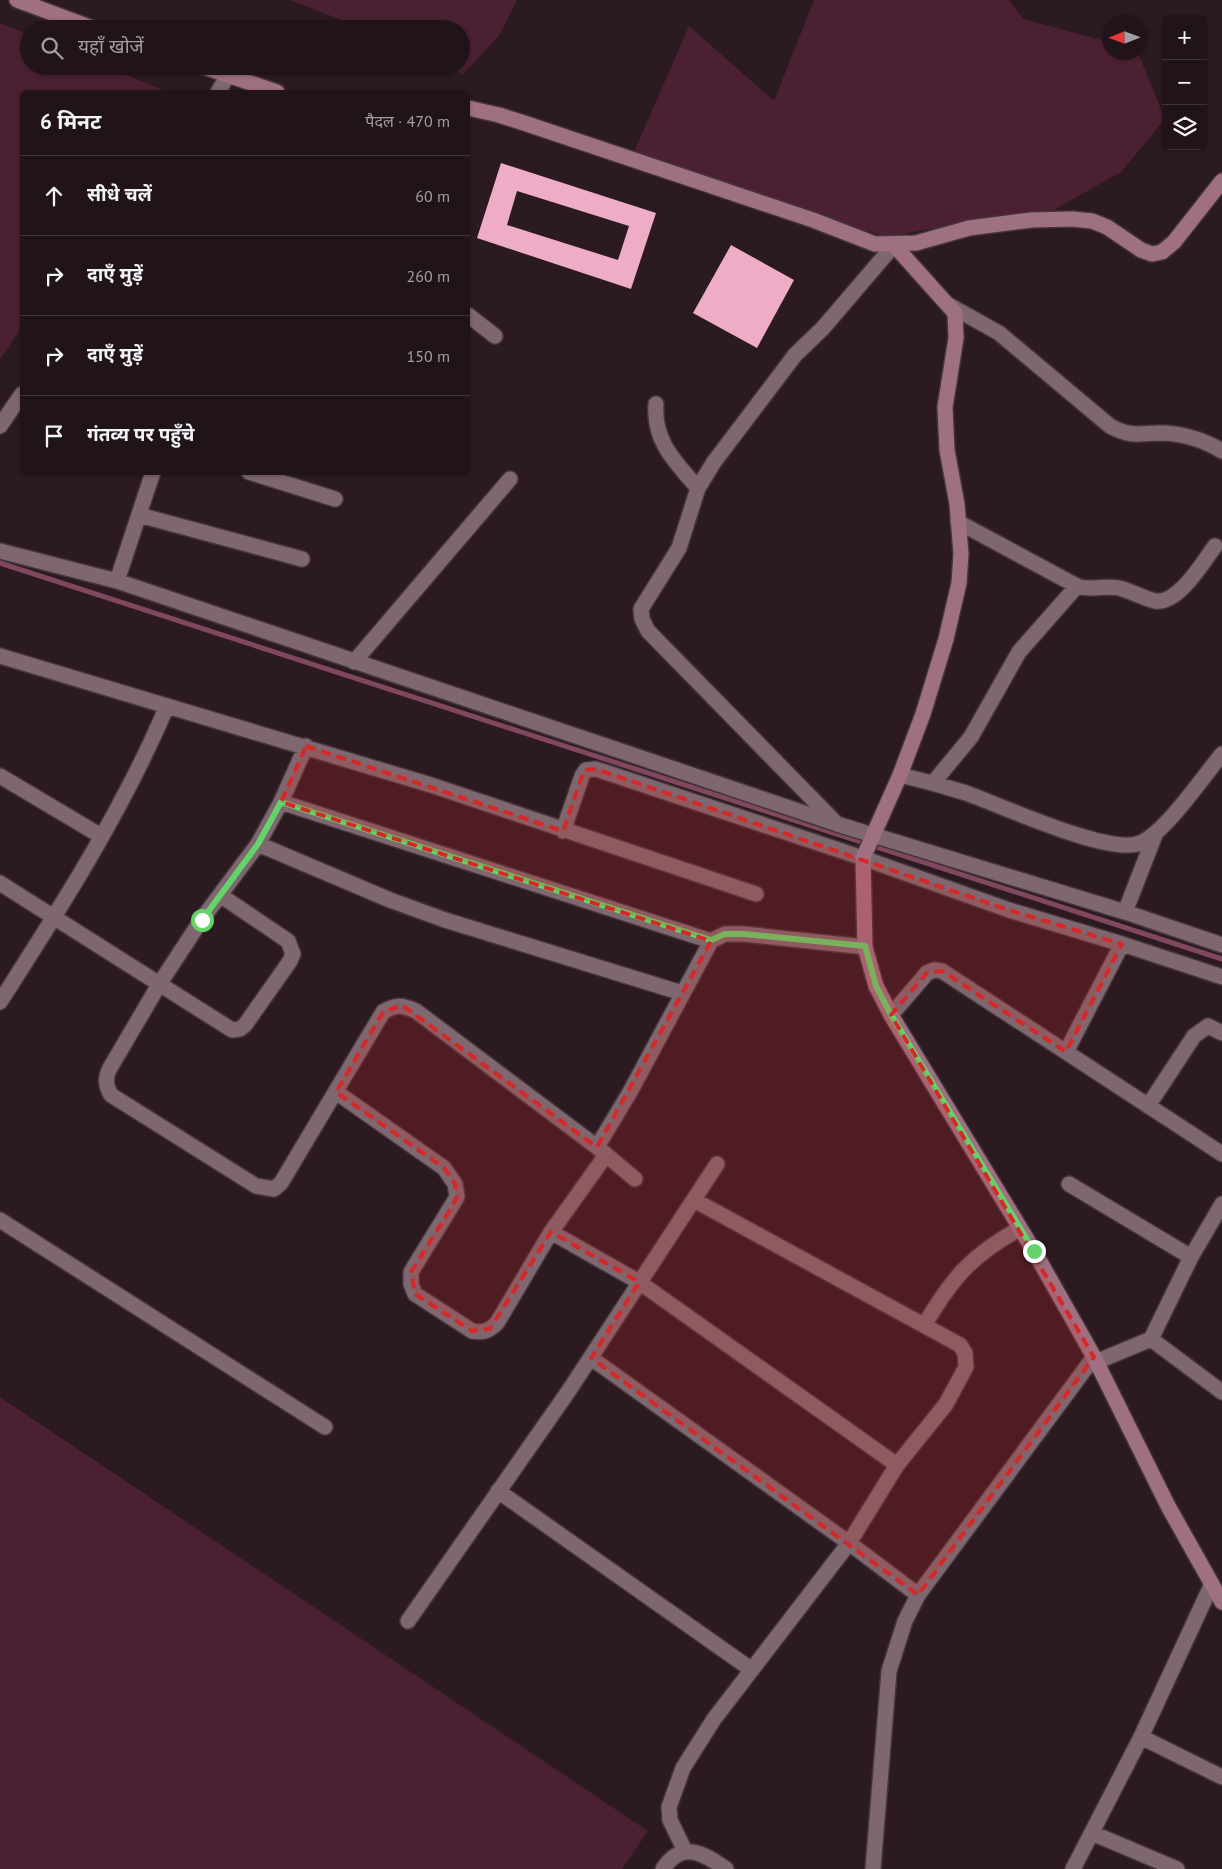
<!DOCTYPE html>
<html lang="hi">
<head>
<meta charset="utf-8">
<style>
  :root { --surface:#211419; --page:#2d2126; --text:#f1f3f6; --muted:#a29ea2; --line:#3e3338 }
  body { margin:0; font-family:"PT Sans","Noto Sans Devanagari",sans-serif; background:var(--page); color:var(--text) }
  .controls { position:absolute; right:15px; top:15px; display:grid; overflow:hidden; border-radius:8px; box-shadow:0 1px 4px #0004 }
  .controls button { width:45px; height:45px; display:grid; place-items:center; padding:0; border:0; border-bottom:1px solid var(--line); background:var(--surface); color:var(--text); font:25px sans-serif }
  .compass { position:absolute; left:1102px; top:15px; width:45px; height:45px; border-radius:50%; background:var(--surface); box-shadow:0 1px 4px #0004; rotate:269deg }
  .stop { position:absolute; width:15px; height:15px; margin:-11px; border:4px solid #62d469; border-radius:50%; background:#fff }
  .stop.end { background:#62d469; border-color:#fff; box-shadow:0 1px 5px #0008 }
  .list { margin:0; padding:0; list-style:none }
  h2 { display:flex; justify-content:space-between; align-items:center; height:65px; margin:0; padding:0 20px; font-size:21px }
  h2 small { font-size:16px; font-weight:400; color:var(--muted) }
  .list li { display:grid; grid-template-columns:32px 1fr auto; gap:15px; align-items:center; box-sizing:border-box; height:80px; padding:0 20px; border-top:1px solid var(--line) }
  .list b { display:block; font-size:19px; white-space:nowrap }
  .list em { font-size:16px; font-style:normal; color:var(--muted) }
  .icon { flex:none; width:28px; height:28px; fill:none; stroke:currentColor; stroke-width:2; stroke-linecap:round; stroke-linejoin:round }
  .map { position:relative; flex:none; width:1222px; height:1869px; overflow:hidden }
  .search { position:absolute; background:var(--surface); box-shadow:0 1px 4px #0004; left:20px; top:20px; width:450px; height:55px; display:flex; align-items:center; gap:12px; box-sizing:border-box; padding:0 18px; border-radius:28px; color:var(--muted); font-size:19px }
  .panel { position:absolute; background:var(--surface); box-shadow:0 1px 4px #0004; left:20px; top:90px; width:450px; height:385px; border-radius:8px }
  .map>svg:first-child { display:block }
  .green { fill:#4a2032 }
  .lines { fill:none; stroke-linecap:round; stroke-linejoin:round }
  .stream { stroke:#81475f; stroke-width:5 }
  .building { fill:#efacc6; fill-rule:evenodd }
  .street-casing { stroke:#44353b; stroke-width:18 }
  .secondary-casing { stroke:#44353b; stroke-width:18 }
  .street { stroke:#7e676f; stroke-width:15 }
  .secondary { stroke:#9f7082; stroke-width:15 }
  .route { stroke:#62d469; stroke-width:6 }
  .marked { fill:#d62828; fill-opacity:0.2; stroke:#d62828; stroke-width:4; stroke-dasharray:10 6; stroke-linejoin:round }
</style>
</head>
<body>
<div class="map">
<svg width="1222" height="1869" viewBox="0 0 1222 1869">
  <rect width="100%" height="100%" fill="#2c1a21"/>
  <path class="green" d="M290 0H517L499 36 463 74 447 66H461V29H365Z
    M814 0H1009L1023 19 1109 42 1110 52 1138 53 1165 119 1121 172 1052 211 967 222 887 237 793 208 634 152 689 26 774 101Z
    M0 23 29 35V66H105L168 92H22V327L0 359Z
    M0 1397 648 1831 622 1869H0Z"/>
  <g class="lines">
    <path class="stream" d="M0 563 1222 959"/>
  </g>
  <path class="building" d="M501 163 656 213 631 289 477 238ZM517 191 629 226 618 260 507 225Z
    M731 245 794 280 757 348 693 313Z"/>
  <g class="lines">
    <defs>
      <path id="street" d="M218 92 228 75
        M947 304 999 333 1110 426C1131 438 1141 433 1163 433 1184 434 1204 440 1222 451
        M468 315 495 336
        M656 404C653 441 675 462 698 488
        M0 426 22 394
        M249 472 335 499
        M139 515 302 559
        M958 522 1077 586C1092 591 1105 585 1119 588 1131 591 1143 598 1155 601 1178 605 1203 562 1215 546
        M0 551 117 581 837 824 1125 912 1222 945
        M117 581 153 472
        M0 656 431 785 756 894
        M354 662 510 479
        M306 746 281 802 258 844 202 919 160 983 110 1068C105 1078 105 1084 111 1095L256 1186 274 1189 281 1183 383 1012C396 1004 402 1005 416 1011L597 1147 635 1179
        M900 775C922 780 944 786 966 793 1000 805 1110 856 1140 843 1165 833 1203 777 1222 754
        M0 776 101 836
        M933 783 971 737 1019 652 1077 586
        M281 802 711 941
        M836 823 648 631 642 619 641 609 679 548 698 488 714 462 795 355 823 328 894 245
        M563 831 582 776 586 770 596 769 863 858 1009 910 1122 944 1222 977
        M258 844 390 900 445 920 682 993
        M0 883 232 1030 240 1029 245 1025 290 961 293 954 288 941 220 895
        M1125 912 1155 835
        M0 1002C61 907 123 810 167 706
        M891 1015 927 973 934 970 942 971 1222 1154
        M1066 1052 1122 944
        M336 1092 444 1168 455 1184 457 1197 411 1272V1284L415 1294 472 1331C483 1333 489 1331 497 1323L551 1232 606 1155
        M1148 1106 1194 1036 1208 1026 1222 1033
        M597 1147 630 1092 711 941 725 934H744L865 947
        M1069 1184 1191 1257
        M1222 1204 1191 1257 1151 1339 1222 1392
        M0 1220 325 1427
        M551 1232 639 1282 897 1465
        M925 1324C952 1278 972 1255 1019 1229
        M591 1358 849 1543 918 1595
        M1096 1362 1151 1339
        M498 1491 752 1670
        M408 1621 570 1389 717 1164
        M1141 1737 1211 1586
        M1092 1833 1177 1869
        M685 1851 670 1820 669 1807 683 1768 714 1719 849 1543 897 1465 946 1404 966 1367 965 1353 960 1345 694 1200
        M663 1869C682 1840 703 1853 726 1869
        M873 1869 889 1671 905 1621 918 1595 1094 1357
        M1073 1869 1141 1737 1222 1777"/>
      <path id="secondary" d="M17 0 95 29
        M201 66 277 92
        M468 108 499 115 527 124 813 220 875 244 916 243 969 228 1031 220 1072 219 1092 221 1107 227 1141 250 1152 254 1162 252 1174 242 1222 181
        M894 245 955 313 956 338 945 407 947 450 957 504 961 554 959 583 946 639 923 714 900 775 863 858 865 947 876 986 891 1015 1034 1251 1094 1357 1168 1506 1222 1602"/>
    </defs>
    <use href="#street" class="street-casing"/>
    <use href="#secondary" class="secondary-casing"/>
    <use href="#street" class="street"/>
    <use href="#secondary" class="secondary"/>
  </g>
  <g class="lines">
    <path class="route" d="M202 920 258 844 281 802 711 940 725 934H744L865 946 876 986 891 1015 1034 1251"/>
  </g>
  <path class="marked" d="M306 746 563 831 582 776 586 770 596 769 1009 910 1122 944 1066 1052 942 971 927 973 891 1015 1094 1357 918 1595 591 1358 639 1282 551 1232 490 1329 472 1331 415 1294 411 1272 451 1208 457 1197 455 1184 444 1168 336 1092 383 1012 402 1005 597 1147 711 941 281 802Z"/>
</svg>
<div class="controls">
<button>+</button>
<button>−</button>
<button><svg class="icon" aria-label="layers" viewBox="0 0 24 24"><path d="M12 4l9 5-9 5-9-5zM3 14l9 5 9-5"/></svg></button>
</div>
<svg class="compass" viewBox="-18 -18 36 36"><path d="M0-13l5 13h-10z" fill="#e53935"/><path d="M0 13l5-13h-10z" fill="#a29ea2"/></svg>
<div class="stop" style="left:202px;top:920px"></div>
<div class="stop end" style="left:1034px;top:1251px"></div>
<div class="search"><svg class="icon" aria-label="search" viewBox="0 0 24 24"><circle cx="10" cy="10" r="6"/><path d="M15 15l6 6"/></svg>यहाँ खोजें</div>
<section class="panel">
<h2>6 मिनट<small>पैदल · 470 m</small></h2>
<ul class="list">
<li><svg class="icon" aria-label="ahead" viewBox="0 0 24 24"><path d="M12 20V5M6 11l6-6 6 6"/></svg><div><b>सीधे चलें</b></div><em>60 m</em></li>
<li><svg class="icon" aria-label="right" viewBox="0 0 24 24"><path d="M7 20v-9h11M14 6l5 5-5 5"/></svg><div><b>दाएँ मुड़ें</b></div><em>260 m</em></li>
<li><svg class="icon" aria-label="right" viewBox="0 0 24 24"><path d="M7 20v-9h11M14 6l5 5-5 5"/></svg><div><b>दाएँ मुड़ें</b></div><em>150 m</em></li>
<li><svg class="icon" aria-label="arrive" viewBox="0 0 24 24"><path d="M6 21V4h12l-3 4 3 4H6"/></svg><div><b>गंतव्य पर पहुँचे</b></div></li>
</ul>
</section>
</div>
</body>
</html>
